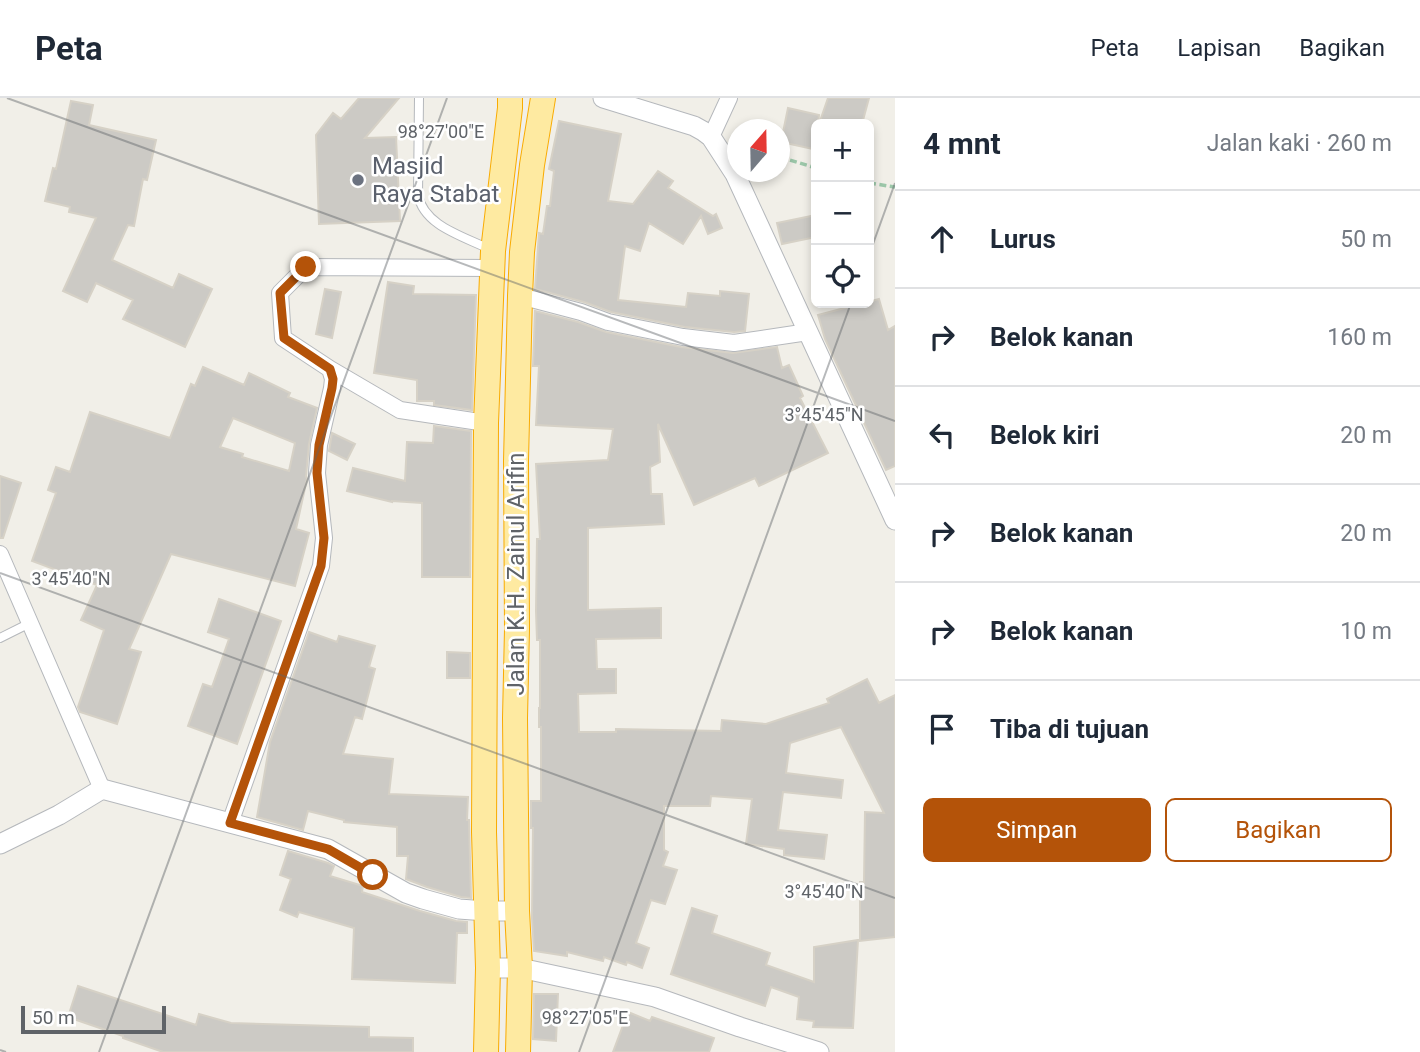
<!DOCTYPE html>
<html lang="id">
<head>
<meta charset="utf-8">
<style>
  :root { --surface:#fff; --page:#f6f6f7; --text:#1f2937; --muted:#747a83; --line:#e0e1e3; --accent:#b45309 }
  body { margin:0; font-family:Roboto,sans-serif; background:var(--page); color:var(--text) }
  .controls { position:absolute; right:21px; top:21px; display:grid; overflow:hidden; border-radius:10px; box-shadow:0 4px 10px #0003 }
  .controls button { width:63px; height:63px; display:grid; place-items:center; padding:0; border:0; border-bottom:2px solid var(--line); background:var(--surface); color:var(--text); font:35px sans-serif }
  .compass { position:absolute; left:727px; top:21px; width:63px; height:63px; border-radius:50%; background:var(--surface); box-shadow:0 4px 10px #0003; rotate:20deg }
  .scale { position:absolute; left:21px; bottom:18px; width:145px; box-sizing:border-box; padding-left:7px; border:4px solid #5f6368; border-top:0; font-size:19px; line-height:24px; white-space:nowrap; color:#5f6368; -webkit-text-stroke:5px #fff; paint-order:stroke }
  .stop { position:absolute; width:21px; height:21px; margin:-16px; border:5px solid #b45309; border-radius:50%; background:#fff }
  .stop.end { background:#b45309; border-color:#fff; box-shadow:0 2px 7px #0008 }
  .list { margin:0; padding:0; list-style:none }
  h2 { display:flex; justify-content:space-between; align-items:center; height:91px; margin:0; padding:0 28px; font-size:30px }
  h2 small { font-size:23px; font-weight:400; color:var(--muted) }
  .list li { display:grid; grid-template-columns:46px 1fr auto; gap:21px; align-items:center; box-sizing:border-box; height:98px; padding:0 28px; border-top:2px solid var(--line) }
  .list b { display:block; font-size:26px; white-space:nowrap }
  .list em { font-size:23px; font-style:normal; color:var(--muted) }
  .actions { display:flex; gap:14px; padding:21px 28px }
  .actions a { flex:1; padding:16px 0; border:2px solid var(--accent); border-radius:10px; text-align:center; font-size:24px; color:var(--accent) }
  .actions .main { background:var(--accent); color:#fff }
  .icon { flex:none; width:38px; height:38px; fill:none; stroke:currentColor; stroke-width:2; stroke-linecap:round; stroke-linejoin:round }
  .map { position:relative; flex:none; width:895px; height:954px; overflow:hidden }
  header { display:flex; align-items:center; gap:42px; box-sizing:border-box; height:98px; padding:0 35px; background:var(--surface); border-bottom:2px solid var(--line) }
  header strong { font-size:33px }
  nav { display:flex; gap:38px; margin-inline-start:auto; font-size:24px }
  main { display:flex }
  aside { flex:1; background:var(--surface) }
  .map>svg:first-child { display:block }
  .building { fill:#cccac5; stroke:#d6d1c6; stroke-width:2; fill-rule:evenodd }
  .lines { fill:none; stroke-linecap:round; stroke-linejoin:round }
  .service-casing { stroke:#b5b8bc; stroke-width:10 }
  .minor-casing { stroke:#b5b8bc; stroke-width:18 }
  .tertiary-casing { stroke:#b5b8bc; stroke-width:21 }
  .trunk-casing { stroke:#f9ab00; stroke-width:26 }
  .path { stroke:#9cc7a9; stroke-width:3.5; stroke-dasharray:7 3.5; stroke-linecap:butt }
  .service { stroke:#fff; stroke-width:8 }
  .minor { stroke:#fff; stroke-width:16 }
  .tertiary { stroke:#fff; stroke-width:19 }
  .trunk { stroke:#feeaa1; stroke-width:24 }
  .route { stroke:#b45309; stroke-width:9 }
  .ticks { fill:none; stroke:#5f6368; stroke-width:2; stroke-opacity:0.45 }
  .worship-dot { fill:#6b7280; stroke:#fff; stroke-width:2.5 }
  .labels { text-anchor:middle; stroke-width:5; stroke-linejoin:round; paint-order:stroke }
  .worship-label { font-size:24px; fill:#5b616d; stroke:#fff; text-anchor:start }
  .street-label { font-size:24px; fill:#5f6368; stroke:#fff }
  .ticks-label { font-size:18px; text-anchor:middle; fill:#5f6368; stroke:#fff; stroke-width:5; stroke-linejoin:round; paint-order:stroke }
</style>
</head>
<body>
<header>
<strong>Peta</strong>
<nav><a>Peta</a><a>Lapisan</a><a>Bagikan</a></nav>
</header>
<main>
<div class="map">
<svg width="895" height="954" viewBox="0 0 895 954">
  <rect width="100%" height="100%" fill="#f1efe8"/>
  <path class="building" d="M359 0H399L365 40 396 39 400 123 319 126 316 37 333 15 341 21Z
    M828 0H869L862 26H819Z
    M71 3 93 7 89 27 156 42 147 82 143 81 134 128 128 127 112 162 173 190 179 176 212 191 185 249 123 221 133 202 96 185 87 204 63 193 96 120 69 114 70 109 45 103 53 70 56 71Z
    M788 10 819 17 818 26H816L813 51 781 44Z
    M559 23 621 36 608 103 633 106 658 73 673 83 668 90 713 118 716 116 722 130 708 136 701 118 683 146 649 125 640 153 625 148 618 202 686 209 688 195 720 198V193L749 196 745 233 734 234 685 229 611 214 584 204 535 191 539 135 543 136 547 108H550L554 73 549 71Z
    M816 117V139L782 146 777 125Z
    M388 184 414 188 413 196 476 197 472 312 434 307V303H417V282L374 275Z
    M325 191 341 194 332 240 316 236Z
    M879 201 888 232 895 228V368L886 372 825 241 818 217Z
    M535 213 578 224 606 234 681 249 733 255 777 249 782 270 789 267 803 298 800 300 828 355 759 388 755 380 694 407 658 326 660 364 650 369 651 396H662L664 426 588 430V512L661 510V540L596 541 597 571H616V595L578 596 579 634H616V631L721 633 722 622 766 626 829 605 827 601 867 581 879 605 895 597V839L860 843V784H864L865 714 884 715 841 629 790 645 786 675 843 682 841 700 783 694 778 732 827 737 824 761 784 757V751L746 746 752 701 711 698 710 708H664V752L668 754 663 768 677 772 665 806 651 802 636 845 649 850 642 870 627 864 626 867 604 859 603 863 567 854V858L534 853 532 820 533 730H531V703H541V629H539V610H540V542H537L536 513 537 441H540L536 366 608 362 613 331 536 327 539 268H533Z
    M203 269 244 287 249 275 290 295 288 299 317 310 309 346 306 378 307 381 296 431 309 435 295 488 171 456 129 551 141 554 117 626 80 614 78 609 104 532 81 522 97 487 32 463 56 395 48 392 56 369 70 374 90 314 170 340 191 286 195 288ZM233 320 295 345 289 373 242 359 243 356 220 349Z
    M434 328 471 333 470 479H422V405L392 403V404L347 393 353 370 405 383 407 344 433 345Z
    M332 335 355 346 347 362 329 353Z
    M0 378 21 385 3 440H0Z
    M219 501 281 523 237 646 188 628 203 586 212 589 229 541 208 534Z
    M309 534 337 544 339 538 375 548 369 569 375 571 362 621 355 619 343 656 393 661 389 696 468 699 467 722H469L471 800 461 799 427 789 406 781 408 758H397V729L344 724V722L308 713 303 732 257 719 270 644Z
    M447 554 470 555V580H447Z
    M288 753 328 765 334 768 330 778 363 788 362 794 420 813 456 823 467 824V835H457L455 885 352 881 354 830 299 814 297 819 280 812 291 781 280 777Z
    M692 810 717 818 712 835 770 855 766 867 814 884V849L858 842 853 930 813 929 814 923 797 921 799 899 771 889 765 908 671 876Z
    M78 888 196 927 199 916 231 925 369 929V939L413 940V954H163L123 940V938L68 919Z
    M534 896H558L556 943 533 941Z
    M628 914 650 923 652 919 714 940 709 954H613Z"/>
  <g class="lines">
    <defs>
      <path id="service" d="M419 0 418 97C424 128 463 138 489 151
        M0 540 30 525"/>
      <path id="minor" d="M711 39 729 0
        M520 198 581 214 608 224 683 239 734 245 808 234
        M330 271 400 312 486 325
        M0 456 102 691
        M230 725 321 468 324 440 317 375 319 347 332 290 333 281 330 271 283 240 280 195 306 169 493 170"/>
      <path id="tertiary" d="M603 0 694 28 703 33 711 39 735 76 895 422
        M0 746 59 717 102 691 328 751 406 795 423 801 459 811 486 813H517
        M488 870H520L655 899 740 929 819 954"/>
      <path id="trunk" d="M486 954 488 870 484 734 486 325 493 153 510 10V0
        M518 954 520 870 517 813 515 620 517 531 516 363 520 198 522 154 532 67 543 0"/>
    </defs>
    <use href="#service" class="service-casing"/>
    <use href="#minor" class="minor-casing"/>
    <use href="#tertiary" class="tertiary-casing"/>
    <use href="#trunk" class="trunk-casing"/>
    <path class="path" d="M780 59 816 70
      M869 85 895 89"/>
    <use href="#service" class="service"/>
    <use href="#minor" class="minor"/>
    <use href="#tertiary" class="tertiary"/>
    <use href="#trunk" class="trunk"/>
  </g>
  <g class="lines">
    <path class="route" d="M306 169 280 195 284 240 330 271 333 281 332 290 319 347 317 375 324 440 321 468 230 725 328 751 373 777"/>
  </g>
  <path class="ticks" d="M7 0 895 323M869 157 895 85M0 475 895 800M0 952 6 954M99 954 447 0M579 954 851 205"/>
  <circle class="worship-dot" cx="358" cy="82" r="7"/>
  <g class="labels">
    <g class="worship-label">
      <text x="372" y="76">Masjid<tspan x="372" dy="28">Raya Stabat</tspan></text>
    </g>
    <g class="street-label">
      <text transform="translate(516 476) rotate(-90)" y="8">Jalan K.H. Zainul Arifin</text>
    </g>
  </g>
  <g class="ticks-label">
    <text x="441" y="40">98°27'00"E</text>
    <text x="824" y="323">3°45'45"N</text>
    <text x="71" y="487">3°45'40"N</text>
    <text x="824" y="800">3°45'40"N</text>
    <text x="585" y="926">98°27'05"E</text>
  </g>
</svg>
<div class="controls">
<button>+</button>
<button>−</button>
<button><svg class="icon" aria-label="locate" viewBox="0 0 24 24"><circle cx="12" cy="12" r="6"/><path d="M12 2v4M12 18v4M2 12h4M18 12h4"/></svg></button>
</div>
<svg class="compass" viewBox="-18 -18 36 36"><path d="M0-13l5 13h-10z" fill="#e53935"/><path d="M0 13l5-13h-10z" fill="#747a83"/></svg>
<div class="scale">50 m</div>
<div class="stop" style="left:373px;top:777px"></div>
<div class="stop end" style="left:306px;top:169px"></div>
</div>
<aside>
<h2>4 mnt<small>Jalan kaki · 260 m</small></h2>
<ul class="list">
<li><svg class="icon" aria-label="ahead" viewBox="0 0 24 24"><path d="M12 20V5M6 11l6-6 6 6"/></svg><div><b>Lurus</b></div><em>50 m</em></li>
<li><svg class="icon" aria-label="right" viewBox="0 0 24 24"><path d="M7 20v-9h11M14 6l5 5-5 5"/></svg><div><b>Belok kanan</b></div><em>160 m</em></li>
<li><svg class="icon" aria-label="left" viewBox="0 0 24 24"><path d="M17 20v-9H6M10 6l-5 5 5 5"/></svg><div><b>Belok kiri</b></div><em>20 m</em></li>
<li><svg class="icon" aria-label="right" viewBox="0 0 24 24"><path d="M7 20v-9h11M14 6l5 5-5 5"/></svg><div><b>Belok kanan</b></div><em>20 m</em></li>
<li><svg class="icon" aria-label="right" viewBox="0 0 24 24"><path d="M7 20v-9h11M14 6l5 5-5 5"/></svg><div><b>Belok kanan</b></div><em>10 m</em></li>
<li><svg class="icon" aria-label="arrive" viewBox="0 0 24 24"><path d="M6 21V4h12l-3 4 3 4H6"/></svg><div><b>Tiba di tujuan</b></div></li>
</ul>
<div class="actions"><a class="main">Simpan</a><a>Bagikan</a></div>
</aside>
</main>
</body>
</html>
